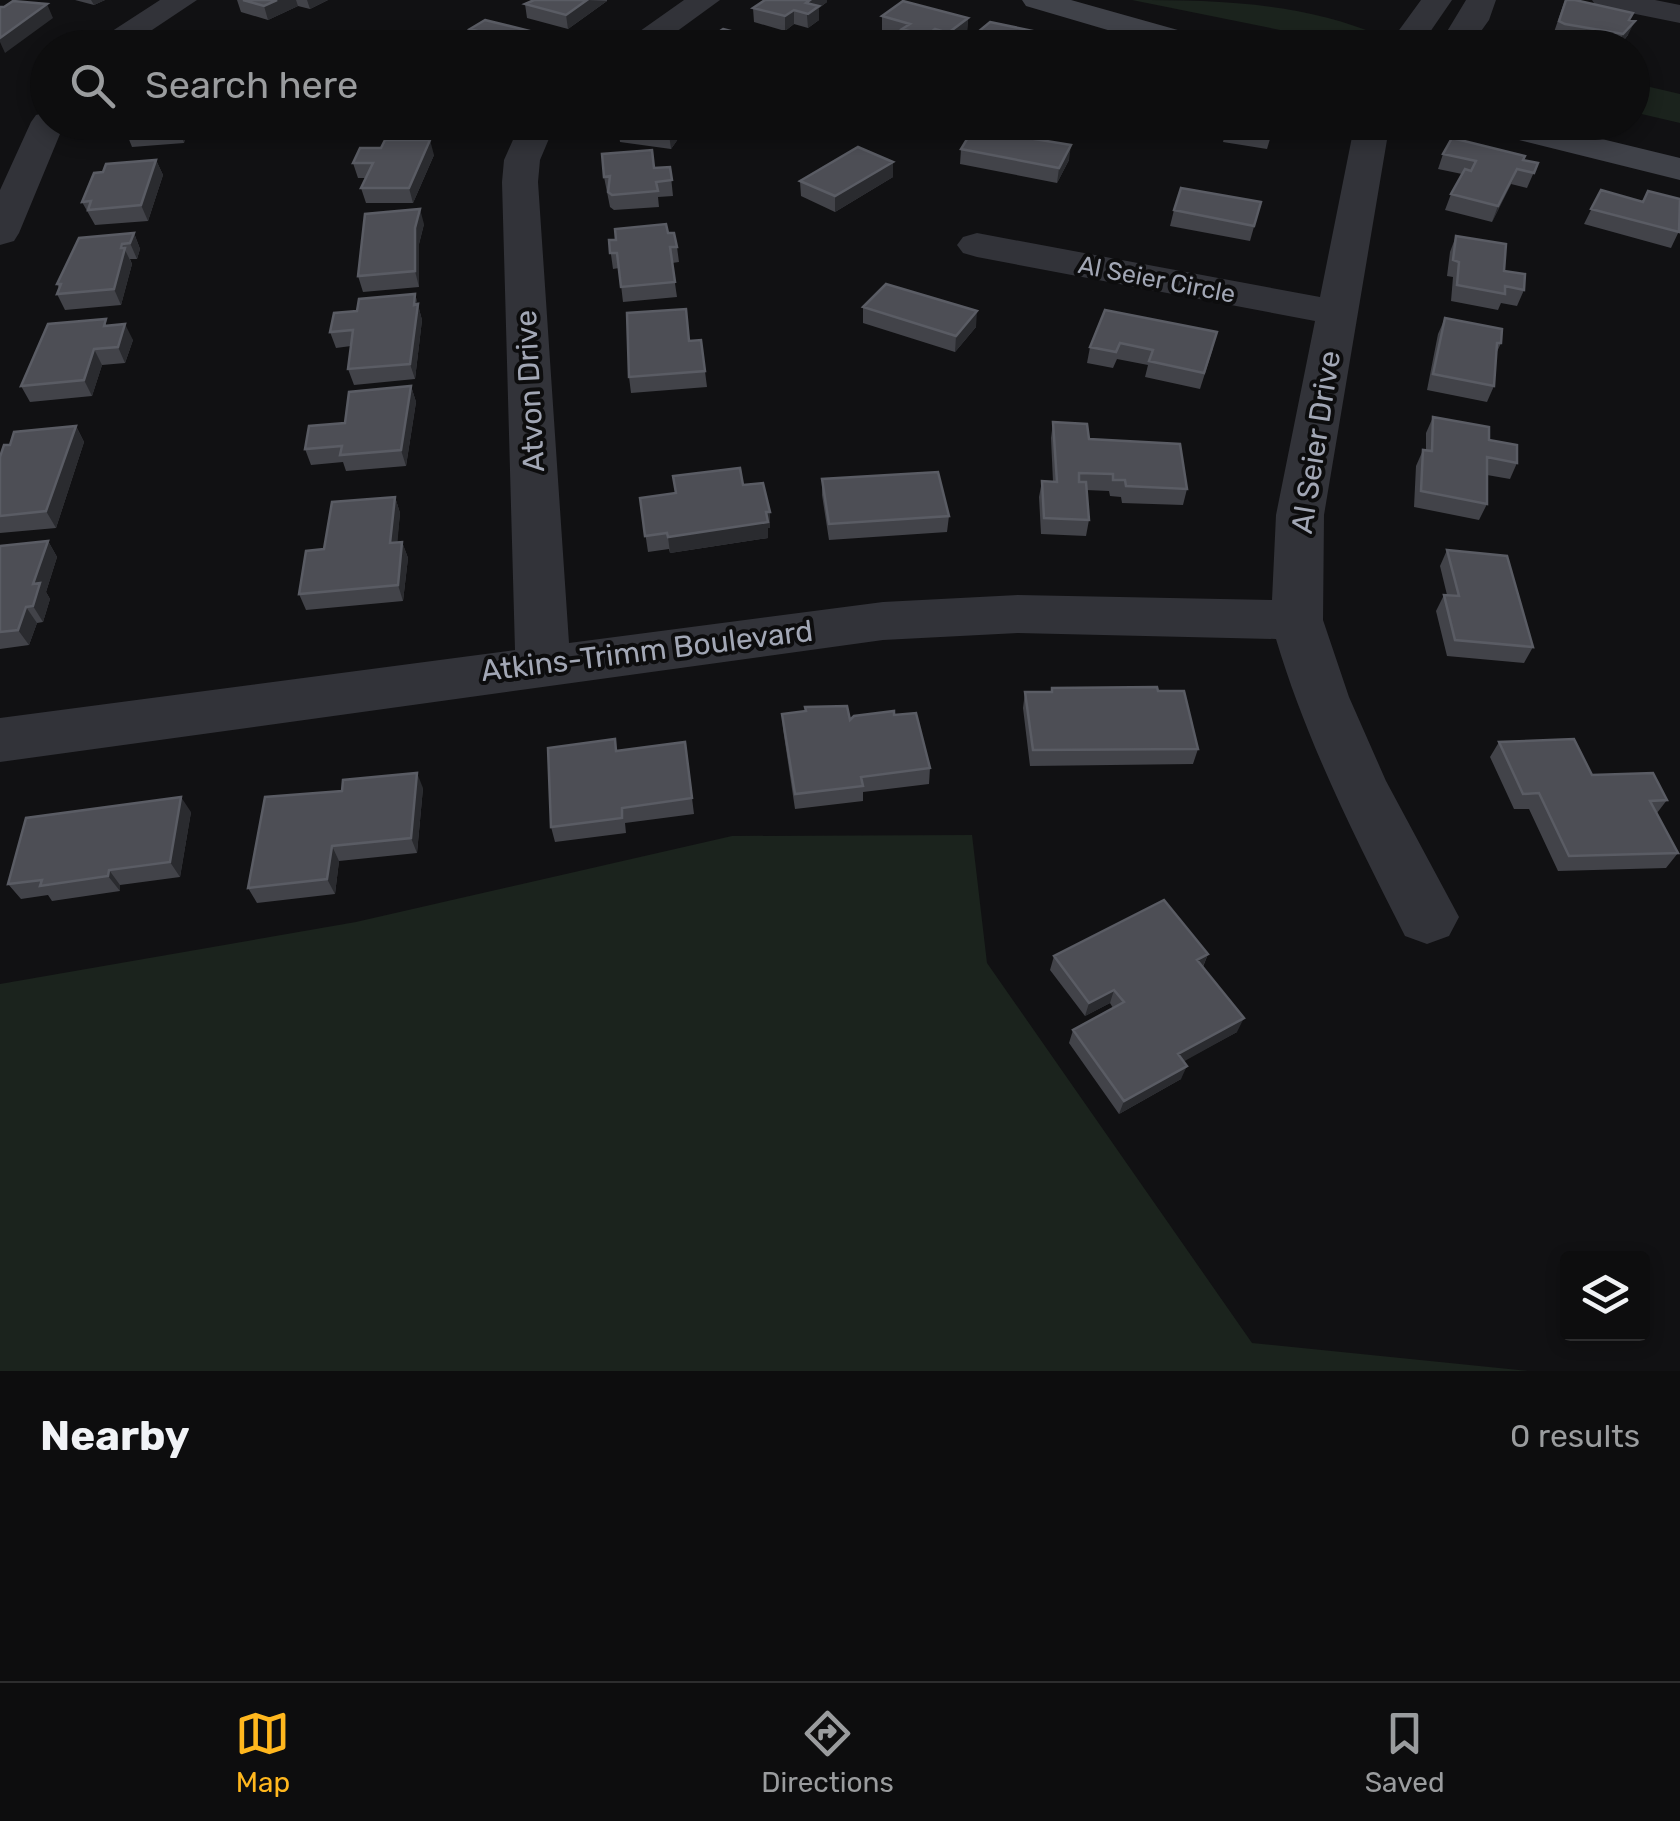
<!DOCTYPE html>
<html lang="en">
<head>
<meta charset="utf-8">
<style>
  :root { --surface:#0d0d0e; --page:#1b1b1c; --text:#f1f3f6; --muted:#9a9c9e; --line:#2d2d2e; --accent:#ffb71e }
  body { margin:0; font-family:Rubik,sans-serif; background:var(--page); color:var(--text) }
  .controls { position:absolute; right:30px; bottom:30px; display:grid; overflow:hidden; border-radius:10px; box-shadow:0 5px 15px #0003 }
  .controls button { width:90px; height:90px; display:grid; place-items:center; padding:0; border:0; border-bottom:2px solid var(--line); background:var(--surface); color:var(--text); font:50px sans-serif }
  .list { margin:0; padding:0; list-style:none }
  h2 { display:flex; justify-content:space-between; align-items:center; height:130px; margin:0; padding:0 40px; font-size:42px }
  h2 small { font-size:32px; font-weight:400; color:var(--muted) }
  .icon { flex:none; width:55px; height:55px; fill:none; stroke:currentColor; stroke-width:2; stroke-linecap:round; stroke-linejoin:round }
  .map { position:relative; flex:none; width:1680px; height:1371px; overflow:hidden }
  .search { position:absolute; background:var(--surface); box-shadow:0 5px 15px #0003; left:30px; right:30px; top:30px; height:110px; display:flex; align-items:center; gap:25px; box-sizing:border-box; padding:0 35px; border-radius:55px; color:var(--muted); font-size:38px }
  .sheet { height:310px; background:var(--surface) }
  nav { display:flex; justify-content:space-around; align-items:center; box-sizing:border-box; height:140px; border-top:2px solid var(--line); background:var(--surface); font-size:28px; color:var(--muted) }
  nav a { display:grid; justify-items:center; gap:5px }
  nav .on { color:var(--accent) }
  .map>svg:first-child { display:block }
  .green { fill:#1b231d }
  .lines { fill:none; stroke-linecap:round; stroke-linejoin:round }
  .street { fill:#323339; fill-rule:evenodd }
  .secondary { fill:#404249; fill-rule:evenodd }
  .wall { fill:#424349 }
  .shaded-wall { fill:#2a2b2f }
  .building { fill:#4d4e55; stroke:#5a5c64; stroke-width:2.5 }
  .labels { text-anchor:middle; stroke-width:8; stroke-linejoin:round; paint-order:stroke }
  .far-street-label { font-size:25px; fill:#a2a7b5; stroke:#0d0d0e }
  .street-label { font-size:30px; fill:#a2a7b5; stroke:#0d0d0e }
</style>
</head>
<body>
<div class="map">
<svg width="1680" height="1371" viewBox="0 0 1680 1371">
  <rect width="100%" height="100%" fill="#111113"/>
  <path class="green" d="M1132 0C1217 0 1302 2 1381 36L1325 39Z
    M1633 83 1680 94V123L1633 112Z
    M972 835 987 963 1252 1343 1528 1371H0V984L356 922 732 836Z"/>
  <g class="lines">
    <path class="street" d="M160 0H197L125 48H86Z
      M684 0H720L654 48H616Z
      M1421 0H1452L1419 48H1386Z
      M1466 0H1496L1489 20 1469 48H1437Z
      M1592 0H1655L1680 5V23L1596 6Z
      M48 112V122H65L19 233 14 241 0 245V190L31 122 36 115Z
      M521 122H556L540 160 538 182 569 643 883 602 1018 595 1272 600 1276 515 1315 321 977 257 963 253 957 245 963 237 977 233 1320 297 1355 122H1390L1324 515 1323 620 1349 697 1386 781 1459 917 1449 936 1427 944 1405 936C1356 839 1307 743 1276 639L1018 633 883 640 0 762V718L515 650 502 182 504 160Z"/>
    <path class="secondary" d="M1022 0H1071L1217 41 1222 48H1169L1026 6Z
      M1470 122H1532L1680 158V180L1475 129Z"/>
  </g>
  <path class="wall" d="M75 0H105L94 5Z
    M237 0H328L310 9 298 6 268 20 241 12Z
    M534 0H607V1L568 29 527 18 525 4Z
    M1565 0 1629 20 1628 35 1618 48 1559 38 1553 35Z
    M827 2 819 8V20L808 28 794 24 785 31 754 22 753 8Z
    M882 16 968 18 967 32 947 47 934 44 929 48H916L902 44V36L882 30Z
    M470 29 536 46 534 48H450L449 42 472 39Z
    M973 36 1056 48H972Z
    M129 122H189L184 143 132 147 126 132Z
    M389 122H450L436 139 392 135Z
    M1228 122H1282L1277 140 1270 139 1267 149 1223 142Z
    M677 126 678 139 671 149 620 142 618 127Z
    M961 149 1069 160 1057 183 960 164Z
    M1443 154 1523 160 1538 163 1527 188 1511 184 1492 222 1445 210 1451 194 1462 174 1438 169Z
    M434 155 413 203H366L361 188 366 178H358L353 163Z
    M156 160 163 175 148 221 95 225 82 202 103 172Z
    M893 162V177L835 212 801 196 800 181Z
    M670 167 673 196 658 197 659 207 614 210 610 207 604 177Z
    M1601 190 1680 229 1671 248 1584 224Z
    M1261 202 1250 241 1170 226 1174 210Z
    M424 224 419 244V287L363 292 358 276Z
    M134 233 140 249 137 259H130L132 264 121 305 65 310 57 294 59 288 57 284Z
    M668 233 677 247 679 262 672 263 677 297 623 302 619 268 613 269 609 240Z
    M1456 236 1504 271 1524 290 1517 306 1501 303 1498 310 1451 301 1453 277 1447 276 1450 252Z
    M415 294 422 320 415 379 354 385 348 369 351 346 336 348 330 332 357 311Z
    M863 307 976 327 955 352 863 323Z
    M1105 310 1213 348 1200 389 1145 377 1148 365 1117 359 1113 368 1087 363 1090 347Z
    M1445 318 1501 343 1496 354 1494 386 1487 402 1427 390 1438 334Z
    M109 326 133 340 125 363 102 365 92 396 30 402 21 386Z
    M701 340 707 387 631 393 629 377 689 341Z
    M411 386 416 402 406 466 346 471 343 462 311 465 305 449 345 423Z
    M1433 417 1489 440 1517 463 1510 479 1487 475V504L1479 520 1414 507 1416 466 1423 450H1426V433Z
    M1053 422 1187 489 1183 505 1122 503 1121 497 1110 496 1109 491 1086 490 1089 520 1086 536 1041 534 1039 497 1042 481 1053 482 1051 438Z
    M76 426 84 442 56 528 0 533V457Z
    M822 479 949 516 947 532 829 540 822 495Z
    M743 485 770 528H768V538L670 553 669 549 648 552 640 498Z
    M395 497 400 513 397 542H402L408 558 403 601 306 610 299 594 324 549Z
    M48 541 57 557 46 592 50 599 43 622 37 623 29 645 0 649V546Z
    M1447 550 1533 647 1524 663 1447 656 1436 611 1444 595H1447L1440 566Z
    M1052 688 1158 691 1198 749 1193 764 1030 766 1023 708 1025 692H1051Z
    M782 714 850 720 894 715 930 768 929 784 863 792V801L795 809 783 729Z
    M685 742 694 814 625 823 626 833 555 842 551 827 617 751Z
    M1499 742 1667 800 1657 813 1678 853 1666 868 1558 871 1529 809H1514L1490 757Z
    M423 788 417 853 339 861 335 894 257 903 248 888Z
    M191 812 180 877 120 885V891L52 901 48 895 21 899 8 884Z
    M1208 954 1203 967 1237 1032 1183 1061 1181 1079 1119 1114 1069 1043 1073 1030 1113 1008 1110 1003 1085 1016 1050 970 1054 956Z"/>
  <path class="shaded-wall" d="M91 0H105L94 5Z
    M277 0H296L298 6 268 20 264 6Z
    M307 0H328L310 9Z
    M587 0 607 1 568 29 566 15Z
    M810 0H827V2L819 8V20L808 28 806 3Z
    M47 4 53 18 5 53 0 42V38Z
    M794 10V24L785 31V16Z
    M968 18 967 32 947 47 948 33Z
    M1635 21 1628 35 1617 48 1623 34Z
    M935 29 934 44 929 48H926V36Z
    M534 32 536 46 534 48H513Z
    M202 36 206 48H191Z
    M1057 36 1056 48H1044Z
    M758 38 759 48H745Z
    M180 122H189L184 143 179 128Z
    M435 122H450L436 139 433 124Z
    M681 122 677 126 678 139 671 149 669 134 664 123Z
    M430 140 434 155 413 203 409 188Z
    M1071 145 1069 160 1057 183 1059 168Z
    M156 160 163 175 148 221 141 205Z
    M893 162V177L835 212V196Z
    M1517 169 1511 184 1492 222 1498 206Z
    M420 209 424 224 419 244V287L415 271V228Z
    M134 233 140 249 137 259 130 243Z
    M122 244 132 264 121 305 114 289Z
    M415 294 422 320 415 379 410 364Z
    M977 311 976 327 955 352 956 336Z
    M125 324 133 340 125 363 118 347Z
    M94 349 102 365 92 396 84 380Z
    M411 386 416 402 406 466 401 450Z
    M76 426 84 442 56 528 46 511Z
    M395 497 400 513 396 559 390 543Z
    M770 512V528H768V538L670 553 668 537Z
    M48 541 57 557 46 592 50 599 43 622 33 606V584Z
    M402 542 408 558 403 601 398 585Z
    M26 607 37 623 29 645 18 630Z
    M417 773 423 788 417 853 411 838Z
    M181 797 191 812 180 877 170 862Z
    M332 846 339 861 335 894 327 879Z
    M109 870 120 885V891L108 876Z
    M1208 954 1202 968 1197 960Z
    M1114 990 1110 1003 1085 1016 1089 1003Z
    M1244 1018 1237 1032 1172 1068 1178 1054Z
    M1187 1066 1181 1079 1119 1114 1124 1101Z"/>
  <path class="building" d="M243 0H277L264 6Z
    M534 0H587L566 15 525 4Z
    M765 0H810L806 3 819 6 808 14 794 10 785 16 753 8Z
    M1566 0H1575L1633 13 1629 20 1635 21 1623 34 1565 24 1559 21Z
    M13 1 47 4 0 38V7H4Z
    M903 1 968 18 948 33 935 29 926 36 902 29 910 24 882 16Z
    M485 20 534 32 513 47 515 48H460L463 46 449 42 460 35 475 39 485 33 470 29Z
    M990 22 1057 36 1044 48H998L1003 43 973 36Z
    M723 29 758 38 745 48H694Z
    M160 35 202 36 191 48H149Z
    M129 122H180L179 128 126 132Z
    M621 122H664L677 124 669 134 618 127Z
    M1228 122H1282L1281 125 1274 124 1271 134 1226 127Z
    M973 129 1071 145 1059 168 961 149Z
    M1452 138 1525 156 1523 160 1538 163 1534 173 1517 169 1498 206 1451 194 1465 169 1471 171 1476 161 1443 154Z
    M385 140H430L409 188H361L373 163H353L360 148H381Z
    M858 147 893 162 835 196 800 181Z
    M652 150 654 168 670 167 672 180 656 182 658 191 612 195 608 192 610 176 604 177 602 154Z
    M156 160 141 205 88 210 91 201 82 202 94 173 103 172 106 164Z
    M1181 188 1261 202 1254 226 1174 210Z
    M1601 190 1643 202 1648 191 1680 199 1679 232 1591 209Z
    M420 209 415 228V271L358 276 365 214Z
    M666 224 668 233H674L677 247H670L675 282 621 287 617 253H610L609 240H616L615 229Z
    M134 233 130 243 122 244 121 248H125L114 289 57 294 61 284H57L79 238Z
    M1456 236 1506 244 1504 271 1525 274 1524 290 1505 286V294L1457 285 1459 262 1453 260Z
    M886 284 977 311 956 336 863 307Z
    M415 294 414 305 418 304 410 364 348 369 353 330 330 332 334 313 357 311 359 299Z
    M686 309 689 341 701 340 705 371 629 377 627 313Z
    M1105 310 1217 332 1204 373 1149 361 1153 350 1120 343 1116 352 1090 347Z
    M1445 318 1502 329 1501 343H1497L1494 386 1433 374Z
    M106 319 104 326 125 324 118 347 94 349 84 380 21 386 48 324Z
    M411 386 401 450 340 455 342 446 305 449 309 426 345 423 349 392Z
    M1433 417 1489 427V440L1517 445V463L1487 457V504L1421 491 1423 450 1432 451Z
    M1053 422 1087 424 1089 439 1180 444 1187 489 1126 486 1125 480H1113V474L1079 473V482H1086L1089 520 1044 518 1042 481 1057 482Z
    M76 426 46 511 0 516V457L4 445H10L14 432Z
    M740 468 743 485 763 483 770 512H766L768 522 668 537 667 533 645 536 640 498 676 493 673 476Z
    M938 472 949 516 829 524 822 479Z
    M395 497 390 543 402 542 398 585 299 594 306 551 324 549 332 502Z
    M48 541 33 584 40 583 33 606 26 607 18 630 0 632V546Z
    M1447 550 1507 556 1533 647 1455 640 1444 595 1459 596Z
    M1157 687 1158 691H1184L1198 749 1033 750 1025 692H1052V688Z
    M847 706 850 720 854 716 894 711V715L916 713 930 768 861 777 863 786 795 794 782 714 806 711 805 707Z
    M615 739 616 751 685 742 692 798 622 808V818L551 827 548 748Z
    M1574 739 1592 775 1653 773 1667 800 1650 801 1678 853 1569 856 1539 793 1523 794 1499 742Z
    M417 773 411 838 332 846 327 879 248 888 265 797 342 791 343 780Z
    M181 797 170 862 109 870 108 876 40 886 42 880 8 884 26 818Z
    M1164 900 1208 954 1197 960 1244 1018 1178 1054 1187 1066 1124 1101 1073 1030 1124 1002 1114 990 1089 1003 1054 956Z"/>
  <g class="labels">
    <g class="far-street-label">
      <text transform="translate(1157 279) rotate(11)" y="9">Al Seier Circle</text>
    </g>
    <g class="street-label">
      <text transform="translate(530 391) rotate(-93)" y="10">Atvon Drive</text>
      <text transform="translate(1316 442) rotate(-81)" y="10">Al Seier Drive</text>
      <text transform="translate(647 651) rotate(-7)" y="10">Atkins-Trimm Boulevard</text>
    </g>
  </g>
</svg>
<div class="controls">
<button><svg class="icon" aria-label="layers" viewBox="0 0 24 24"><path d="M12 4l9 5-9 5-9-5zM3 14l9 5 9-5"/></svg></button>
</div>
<div class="search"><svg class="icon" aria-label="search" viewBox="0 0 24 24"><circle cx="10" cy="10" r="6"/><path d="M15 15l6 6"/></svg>Search here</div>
</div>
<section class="sheet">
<h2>Nearby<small>0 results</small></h2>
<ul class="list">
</ul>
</section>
<nav>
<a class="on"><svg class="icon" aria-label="map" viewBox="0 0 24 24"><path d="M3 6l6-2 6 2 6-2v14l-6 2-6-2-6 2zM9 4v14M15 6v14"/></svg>Map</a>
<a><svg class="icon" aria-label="directions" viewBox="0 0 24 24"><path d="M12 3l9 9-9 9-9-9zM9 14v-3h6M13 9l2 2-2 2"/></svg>Directions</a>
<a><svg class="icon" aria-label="saved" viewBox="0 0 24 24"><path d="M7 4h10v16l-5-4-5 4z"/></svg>Saved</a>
</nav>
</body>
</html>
